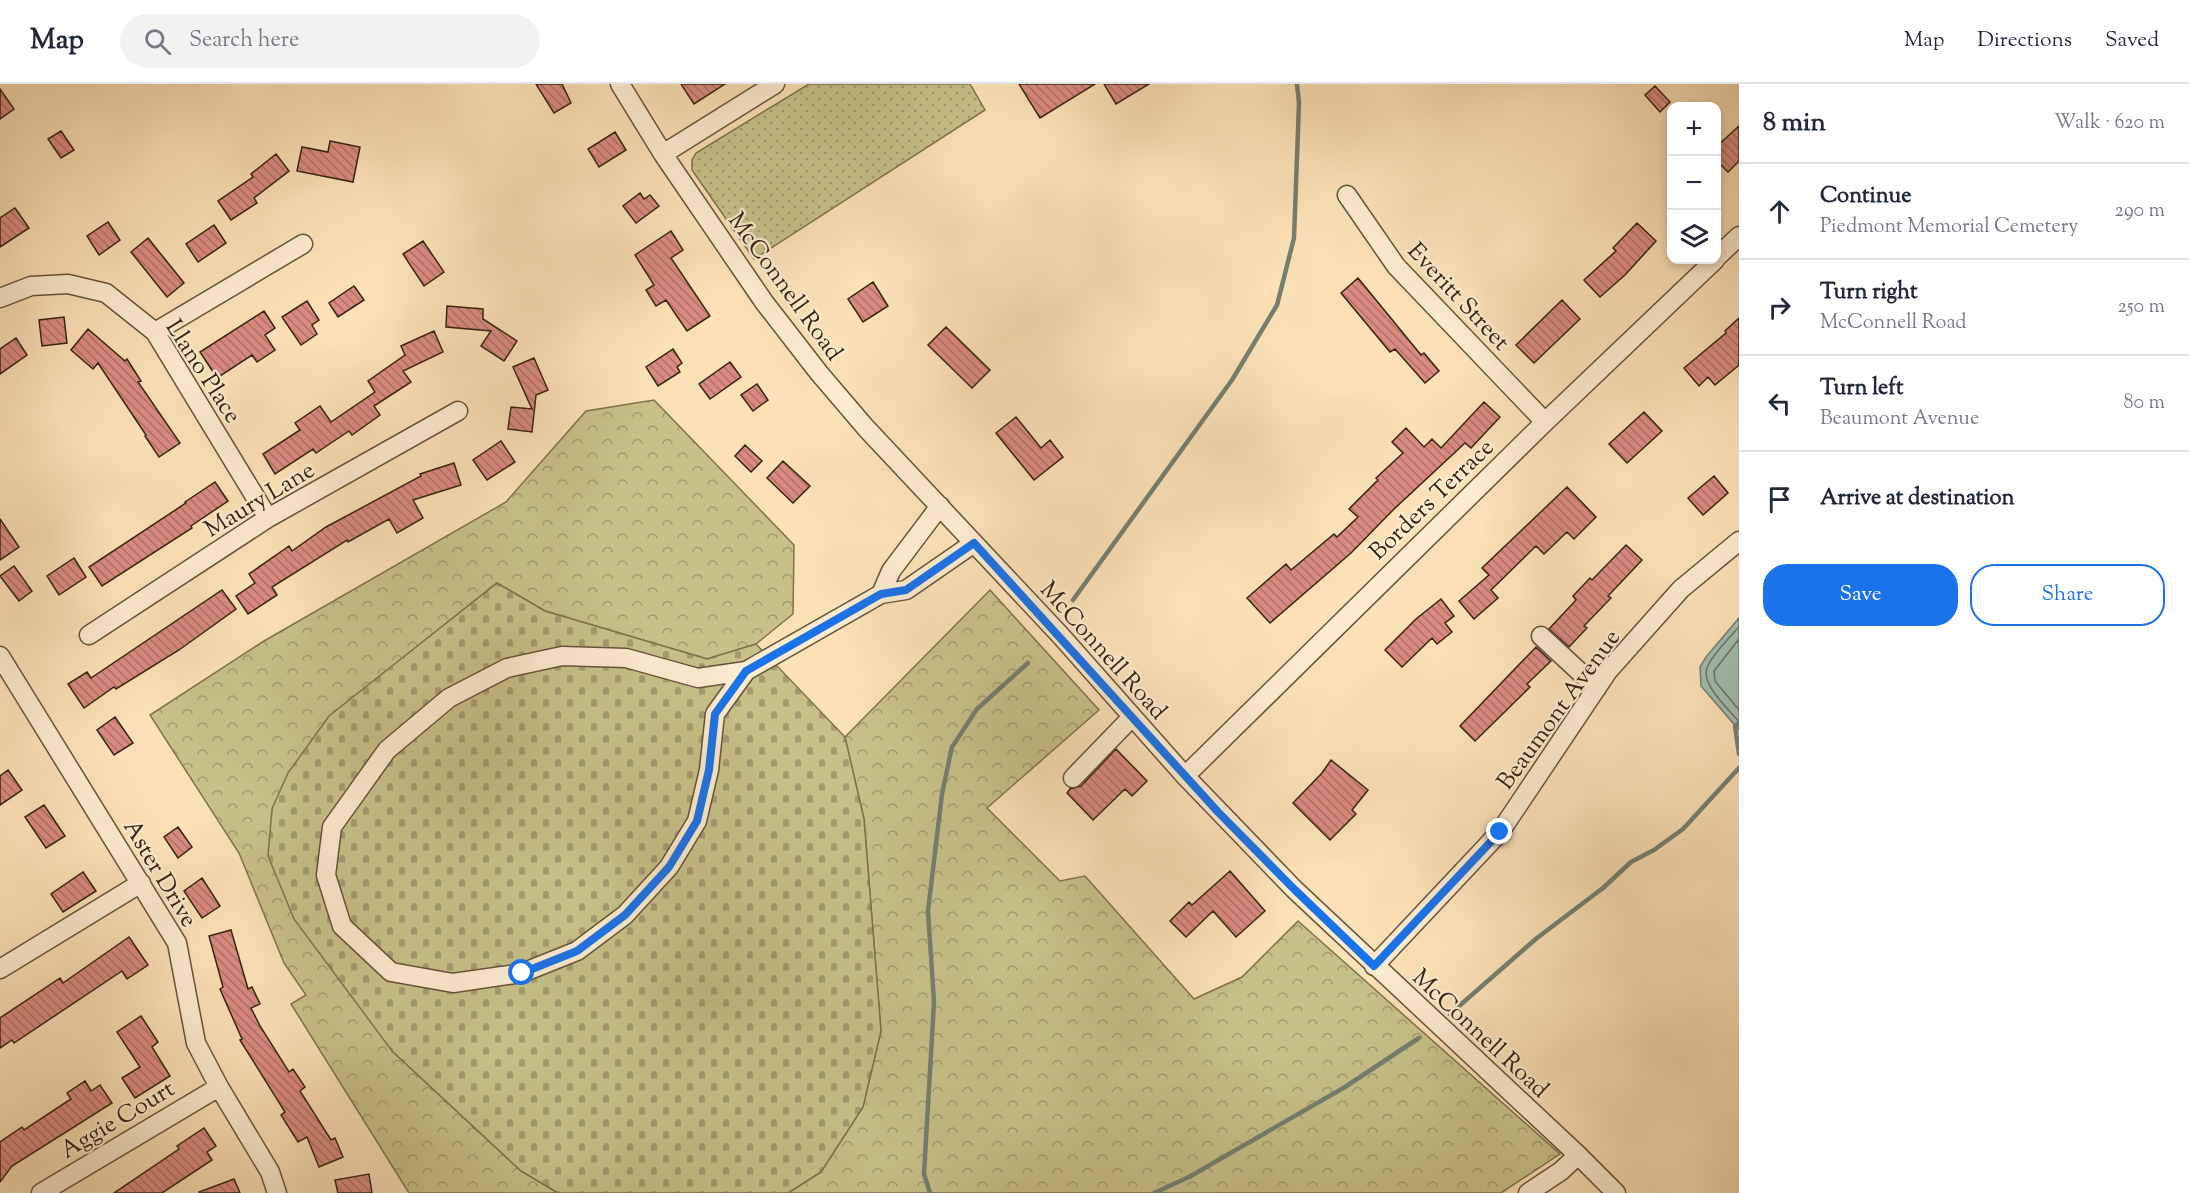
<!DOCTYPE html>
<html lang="en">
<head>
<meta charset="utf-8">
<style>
  :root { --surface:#fff; --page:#f2f2f3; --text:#1f2937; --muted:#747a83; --line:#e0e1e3; --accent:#1a73e8 }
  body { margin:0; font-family:"Sorts Mill Goudy",serif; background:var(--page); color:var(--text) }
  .controls { position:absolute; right:18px; top:18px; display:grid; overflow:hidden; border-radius:12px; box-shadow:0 3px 9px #0003 }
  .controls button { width:54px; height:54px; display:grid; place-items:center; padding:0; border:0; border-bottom:2px solid var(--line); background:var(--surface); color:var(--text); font:30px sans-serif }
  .stop { position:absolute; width:18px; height:18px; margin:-14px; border:4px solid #1a73e8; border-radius:50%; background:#fff }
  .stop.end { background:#1a73e8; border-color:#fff; box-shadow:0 2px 6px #0008 }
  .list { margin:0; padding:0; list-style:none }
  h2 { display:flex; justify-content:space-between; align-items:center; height:78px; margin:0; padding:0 24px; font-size:26px }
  h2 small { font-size:20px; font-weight:400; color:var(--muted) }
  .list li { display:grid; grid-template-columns:39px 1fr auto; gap:18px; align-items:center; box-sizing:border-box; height:96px; padding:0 24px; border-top:2px solid var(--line) }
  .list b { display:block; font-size:22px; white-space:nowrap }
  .list p { margin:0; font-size:20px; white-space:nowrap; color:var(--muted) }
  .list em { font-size:20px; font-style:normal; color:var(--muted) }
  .actions { display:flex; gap:12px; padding:18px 24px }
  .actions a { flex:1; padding:14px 0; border:2px solid var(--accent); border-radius:24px; text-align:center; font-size:21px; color:var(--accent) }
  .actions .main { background:var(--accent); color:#fff }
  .icon { flex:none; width:33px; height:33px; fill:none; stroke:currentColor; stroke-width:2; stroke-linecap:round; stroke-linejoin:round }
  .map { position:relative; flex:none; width:1739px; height:1109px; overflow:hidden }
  header { display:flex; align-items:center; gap:36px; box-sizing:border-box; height:84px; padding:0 30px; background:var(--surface); border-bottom:2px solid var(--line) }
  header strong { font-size:28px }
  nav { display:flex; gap:33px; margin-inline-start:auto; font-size:21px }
  .search { width:420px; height:54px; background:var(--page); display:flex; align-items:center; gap:15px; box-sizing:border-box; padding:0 21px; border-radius:33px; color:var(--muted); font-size:22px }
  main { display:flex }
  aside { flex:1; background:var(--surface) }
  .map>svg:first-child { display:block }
  .grass { fill:url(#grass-dots); stroke:#7f724c; stroke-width:1.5 }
  .forest { fill:url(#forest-crowns); stroke:#7f724c; stroke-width:1.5 }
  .cemetery { fill:url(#cemetery-stones); stroke:#7f724c; stroke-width:1.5 }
  .water { fill:#9fbdb0; stroke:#757f70; stroke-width:1.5 }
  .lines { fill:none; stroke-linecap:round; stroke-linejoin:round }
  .shore { stroke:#6b7060; stroke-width:1.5 }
  .stream { stroke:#757f70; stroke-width:4.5 }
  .building { fill:url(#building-back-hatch); stroke:#372310; stroke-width:1.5 }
  .minor-casing { stroke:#68523a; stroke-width:21 }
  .minor { stroke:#fdecd0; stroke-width:18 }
  .route { stroke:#1a73e8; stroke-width:8 }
  .labels { text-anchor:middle; stroke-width:4.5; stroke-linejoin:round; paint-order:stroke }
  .street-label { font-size:24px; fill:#372310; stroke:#fdecd0 }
</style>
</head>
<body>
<header>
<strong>Map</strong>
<div class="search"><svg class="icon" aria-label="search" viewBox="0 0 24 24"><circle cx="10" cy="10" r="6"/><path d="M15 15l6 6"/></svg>Search here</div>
<nav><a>Map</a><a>Directions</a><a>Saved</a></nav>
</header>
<main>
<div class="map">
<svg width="1739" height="1109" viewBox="0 0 1739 1109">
  <defs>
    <pattern id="grass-dots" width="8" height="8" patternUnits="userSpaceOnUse" patternTransform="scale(1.5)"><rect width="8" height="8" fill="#c7c189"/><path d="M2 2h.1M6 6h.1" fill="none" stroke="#a29c6f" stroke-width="1.8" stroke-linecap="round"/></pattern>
    <pattern id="forest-crowns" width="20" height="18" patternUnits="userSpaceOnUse" patternTransform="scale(1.5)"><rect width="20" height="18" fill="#c7c189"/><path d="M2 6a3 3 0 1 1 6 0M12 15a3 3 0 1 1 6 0" fill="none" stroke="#a29c6f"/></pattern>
    <pattern id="cemetery-stones" width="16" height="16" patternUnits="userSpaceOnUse" patternTransform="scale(1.5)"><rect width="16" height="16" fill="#c7c189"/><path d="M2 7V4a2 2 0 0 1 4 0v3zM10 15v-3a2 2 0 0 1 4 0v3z" fill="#a29c6f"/></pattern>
    <pattern id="building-back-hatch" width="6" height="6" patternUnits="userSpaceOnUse" patternTransform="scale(1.5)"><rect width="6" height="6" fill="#da8b81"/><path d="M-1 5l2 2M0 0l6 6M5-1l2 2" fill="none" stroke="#b27168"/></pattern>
  </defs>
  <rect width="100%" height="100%" fill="#fce1b7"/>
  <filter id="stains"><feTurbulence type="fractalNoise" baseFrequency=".00333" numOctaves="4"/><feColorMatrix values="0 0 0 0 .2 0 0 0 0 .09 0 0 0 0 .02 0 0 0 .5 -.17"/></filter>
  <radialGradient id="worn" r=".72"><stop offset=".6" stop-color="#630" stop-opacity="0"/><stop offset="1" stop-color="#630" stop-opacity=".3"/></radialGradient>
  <path class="grass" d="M809 0H970L985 26 754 175 692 86V76L696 69Z"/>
  <path class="forest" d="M654 316 794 461 793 530 756 560 707 575 545 527 497 499 422 559 392 967 521 1087 558 1109H409L291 920 306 911 284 879 239 769 150 631 264 557 506 418 586 327Z
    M990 506 1099 626 987 724 1060 797 1085 792 1194 915 1242 893 1298 837 1560 1070 1501 1109H788L821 1088 863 1023 881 947 864 735 845 653Z"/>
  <path class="cemetery" d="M497 499 545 527 707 575 756 560 845 653 864 735 881 947 863 1023 821 1088 788 1109H558L521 1087 392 967 294 835 268 772 272 725 288 689 329 632Z"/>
  <path class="water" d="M1739 534V646L1701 602 1700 583 1706 573Z"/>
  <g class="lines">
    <path class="shore" d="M1739 543C1730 553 1711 572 1707 584 1701 601 1729 625 1739 638
      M1739 555 1714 587 1715 597 1739 626"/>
    <path class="stream" d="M1073 516 1232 296 1277 221 1294 154 1299 19 1297 0
      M1739 639 1735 642 1739 670
      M1450 930 1537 854 1603 804 1631 778 1654 766 1683 745 1739 684
      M930 1109 924 1090 934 918 928 827 942 710 952 663 977 625 1028 579
      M1154 1109 1189 1093 1345 1003 1419 954"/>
  </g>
  <path class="building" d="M536 0H562L571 19 554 29Z
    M681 0H725L694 20Z
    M1019 0H1095L1040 34Z
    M1104 0H1149L1116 20Z
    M1655 2 1670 18 1660 28 1645 11Z
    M0 5 14 25 0 35Z
    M1739 42V77L1728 88 1716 76V63Z
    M61 47 74 66 61 74 48 55Z
    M615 48 626 66 599 83 588 65Z
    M330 57 360 63 353 98 297 87 302 63 328 68Z
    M276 70 289 87 254 114 257 119 231 136 218 117 253 93 251 90Z
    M640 109 644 115 650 111 659 122 636 139 623 122Z
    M15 124 29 144 0 163V134Z
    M108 138 120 156 99 171 87 152Z
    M1637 139 1656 157 1625 191 1600 213 1584 196 1616 167 1613 164Z
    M214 141 226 159 198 178 186 160Z
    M671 147 683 166 671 174 710 232 687 247 666 216 656 222 646 206 654 201 635 171Z
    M148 154 184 199 167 213 131 168Z
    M423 157 444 188 424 202 403 170Z
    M1358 194 1421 271 1424 269 1439 287 1425 299 1395 265 1390 268 1341 209Z
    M873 198 888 222 863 238 848 215Z
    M354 202 364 216 338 233 329 219Z
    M1562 216 1580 235 1534 279 1516 261Z
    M307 217 319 236 312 241 317 250 301 261 282 233Z
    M447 222 483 225V235L517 257 504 277 481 262 491 247 446 243Z
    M264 227 275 244 265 251 275 266 257 278 252 271 217 294 200 268Z
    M64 233 67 259 42 262 39 236Z
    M1739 234V281L1715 301 1708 293 1699 302 1684 284 1726 249 1725 247Z
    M946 243 990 286 972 304 928 261Z
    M88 245 125 277 127 275 141 297 138 298 180 359 159 373 145 352 146 351 98 279 93 285 71 266Z
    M434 247 443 268 403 287 411 298 374 322 380 331 352 351 349 347 316 369 313 365 275 390 263 370 300 346 295 339 320 322 331 338 375 308 368 297 405 271 401 262Z
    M16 254 27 271 0 290V265Z
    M673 265 682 279 677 283 680 288 658 302 646 283Z
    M534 274 548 306 536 311 532 348 508 345 511 323 532 325 513 283Z
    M730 278 741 293 710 315 699 300Z
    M757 300 768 316 753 327 741 311Z
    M1484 318 1500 333 1471 364 1465 359 1393 426 1351 469 1270 539 1247 514 1286 480 1291 486 1334 450 1337 453 1358 433 1349 425 1378 396 1376 394 1403 369 1392 358 1406 344 1424 363 1432 355 1441 364Z
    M1644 328 1662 347 1627 379 1609 360Z
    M1016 333 1041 364 1050 356 1063 373 1034 396 996 349Z
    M501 357 515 378 487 396 473 376Z
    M745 361 762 377 751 388 735 372Z
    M783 377 810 402 793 419 767 394Z
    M454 379 461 401 413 416 423 434 397 449 389 435 348 458 347 456 272 503 277 511 248 530 236 512 255 499 249 490 289 462 292 467 326 443 421 392 420 390Z
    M1714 392 1728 409 1703 431 1688 414Z
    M215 398 228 417 191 442 192 444 102 502 89 483 186 419 185 418Z
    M1567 403 1596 433 1574 455 1567 448 1544 470 1536 462 1491 506 1498 514 1474 535 1459 517 1489 491 1482 484Z
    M0 435 19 463 0 476Z
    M1626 461 1642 476 1608 512 1611 514 1584 542 1587 544 1569 563 1549 545 1576 516 1573 512 1590 494 1592 496Z
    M74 474 86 493 59 511 47 492Z
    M14 482 32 507 19 517 0 492Z
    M222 506 236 525 179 566 116 605 114 603 84 624 68 600 87 588 91 594Z
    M1441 515 1454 532 1445 539 1452 548 1437 560 1432 554 1402 583 1385 566 1416 535Z
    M1536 563 1551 577 1527 600 1530 603 1475 657 1460 642Z
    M115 633 133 659 114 671 97 646Z
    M1116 665 1147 697 1132 712 1125 705 1093 736 1067 709 1070 705 1081 702Z
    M1331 676 1368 706 1352 726 1356 730 1330 756 1293 719 1322 689Z
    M8 686 22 706 0 721V692Z
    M44 721 65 752 46 764 25 733Z
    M178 743 192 763 178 774 164 753Z
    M1230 787 1265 827 1236 853 1213 827 1186 853 1170 837 1189 818 1192 821Z
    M83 788 96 807 63 828 51 810Z
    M202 794 220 822 202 834 184 807Z
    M231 846 248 905 252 903 260 920 251 924 260 942 289 988 293 985 305 1003 300 1007 331 1056 335 1054 343 1073 319 1083 307 1053 298 1058 281 1031 285 1028 240 956 242 955 220 905 223 903 209 852Z
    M129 853 148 881 127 895 122 887 14 959 12 956 0 964V934L60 894 63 899Z
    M141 932 158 958 152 963 170 992 135 1014 122 994 140 983 117 948Z
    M85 997 91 1007 100 1001 112 1019 12 1082 0 1098V1058L22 1043 24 1046 71 1015 67 1009Z
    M204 1044 216 1062 207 1068 212 1076 162 1109H114L179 1065 177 1062Z
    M369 1090 372 1109H338L335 1096Z
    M234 1095 240 1109H200L199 1108Z"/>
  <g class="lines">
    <defs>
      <path id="minor" d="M620 0 663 70 764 218 819 289 866 344 1061 552 1185 692 1294 805 1578 1071 1616 1109
        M663 70 775 0
        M1347 111 1396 182 1545 338
        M1716 174 1739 152
        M0 214 31 202 68 200 106 209 155 248 268 434
        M155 248 303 160
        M881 510 891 487 940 422
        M89 551 268 434 458 327
        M1541 552 1597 604
        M0 572 177 859 196 959 219 1003 270 1088 277 1109
        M746 587 715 630 709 686 697 737 669 783 625 831 577 867 522 889 453 899 391 888 342 842 326 791 332 743 387 666 449 614 507 584 562 572 626 574 698 594 746 587 881 510 906 506 974 459
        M1185 692 1545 338 1715 176
        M1073 694 1132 633
        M1374 882 1500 748 1608 587 1681 505 1739 457
        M0 885 141 799
        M41 1109 219 1003
        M1528 1109 1561 1087 1578 1071"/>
    </defs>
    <use href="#minor" class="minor-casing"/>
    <use href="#minor" class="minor"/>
  </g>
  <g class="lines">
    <path class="route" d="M522 889 577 867 625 831 669 783 697 737 709 686 715 630 746 587 881 510 906 506 974 459 1218 728 1294 805 1374 882 1500 748"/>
  </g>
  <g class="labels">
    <g class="street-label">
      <text transform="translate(786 202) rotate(54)" y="8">McConnell Road</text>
      <text transform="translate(1459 212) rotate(47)" y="8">Everitt Street</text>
      <text transform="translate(204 287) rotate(57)" y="8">Llano Place</text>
      <text transform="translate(259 415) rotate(-31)" y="8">Maury Lane</text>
      <text transform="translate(1431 415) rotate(-44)" y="8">Borders Terrace</text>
      <text transform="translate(1104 566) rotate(48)" y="8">McConnell Road</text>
      <text transform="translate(1558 625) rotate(-54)" y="8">Beaumont Avenue</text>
      <text transform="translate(161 789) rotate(59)" y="8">Aster Drive</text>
      <text transform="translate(1481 949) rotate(43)" y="8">McConnell Road</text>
      <text transform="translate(117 1035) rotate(-31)" y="8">Aggie Court</text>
    </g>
  </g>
  <rect width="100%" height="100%" filter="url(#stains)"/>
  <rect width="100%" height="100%" fill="url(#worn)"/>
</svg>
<div class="controls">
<button>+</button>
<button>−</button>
<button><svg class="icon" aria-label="layers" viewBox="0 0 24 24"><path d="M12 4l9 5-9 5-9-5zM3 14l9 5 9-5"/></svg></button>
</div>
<div class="stop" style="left:522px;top:889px"></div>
<div class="stop end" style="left:1500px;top:748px"></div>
</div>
<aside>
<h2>8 min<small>Walk · 620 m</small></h2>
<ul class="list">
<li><svg class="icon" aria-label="ahead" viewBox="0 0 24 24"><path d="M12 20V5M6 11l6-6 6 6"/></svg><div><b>Continue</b><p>Piedmont Memorial Cemetery</p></div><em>290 m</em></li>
<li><svg class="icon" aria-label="right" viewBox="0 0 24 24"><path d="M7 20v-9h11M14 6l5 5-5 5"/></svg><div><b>Turn right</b><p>McConnell Road</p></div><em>250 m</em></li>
<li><svg class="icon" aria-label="left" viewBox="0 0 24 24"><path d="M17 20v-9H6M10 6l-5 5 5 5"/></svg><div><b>Turn left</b><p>Beaumont Avenue</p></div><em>80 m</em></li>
<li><svg class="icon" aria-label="arrive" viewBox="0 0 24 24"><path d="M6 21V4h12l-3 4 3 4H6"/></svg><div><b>Arrive at destination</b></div></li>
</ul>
<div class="actions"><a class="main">Save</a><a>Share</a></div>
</aside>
</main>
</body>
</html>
